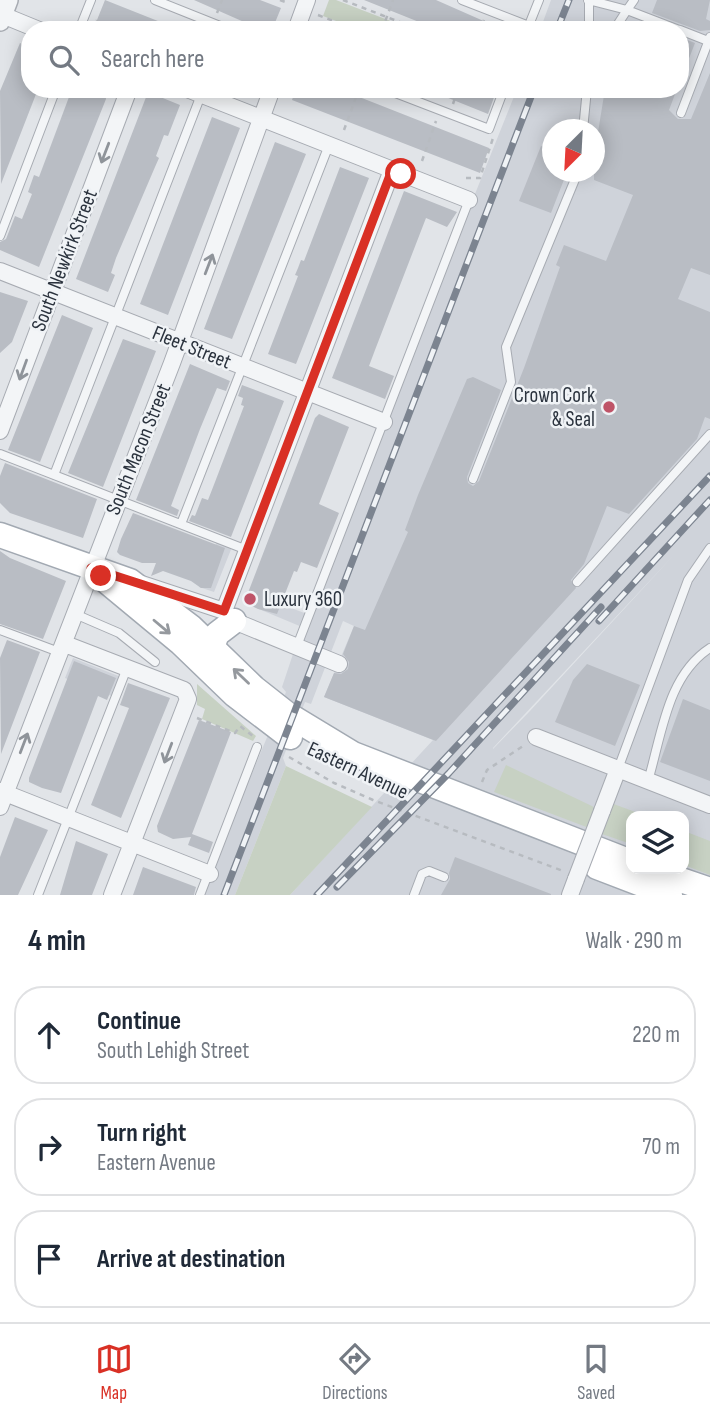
<!DOCTYPE html>
<html lang="en">
<head>
<meta charset="utf-8">
<style>
  :root { --surface:#fff; --page:#f2f2f3; --text:#1f2937; --muted:#747a83; --line:#e0e1e3; --accent:#d93025 }
  body { margin:0; font-family:"Sofia Sans Condensed",sans-serif; background:var(--page); color:var(--text) }
  .controls { position:absolute; right:21px; bottom:21px; display:grid; overflow:hidden; border-radius:14px; box-shadow:0 4px 18px #0003 }
  .controls button { width:63px; height:63px; display:grid; place-items:center; padding:0; border:0; border-bottom:2px solid var(--line); background:var(--surface); color:var(--text); font:35px sans-serif }
  .compass { position:absolute; left:542px; top:119px; width:63px; height:63px; border-radius:50%; background:var(--surface); box-shadow:0 4px 18px #0003; rotate:204deg }
  .stop { position:absolute; width:21px; height:21px; margin:-16px; border:5px solid #d93025; border-radius:50%; background:#fff }
  .stop.end { background:#d93025; border-color:#fff; box-shadow:0 2px 7px #0008 }
  .list { margin:0; padding:0; list-style:none }
  h2 { display:flex; justify-content:space-between; align-items:center; height:91px; margin:0; padding:0 28px; font-size:30px }
  h2 small { font-size:23px; font-weight:400; color:var(--muted) }
  .list li { display:grid; grid-template-columns:46px 1fr auto; gap:21px; align-items:center; box-sizing:border-box; height:98px; margin:0 14px 14px; padding:0 14px; border:2px solid var(--line); border-radius:28px }
  .list b { display:block; font-size:26px; white-space:nowrap }
  .list p { margin:0; font-size:23px; white-space:nowrap; color:var(--muted) }
  .list em { font-size:23px; font-style:normal; color:var(--muted) }
  .icon { flex:none; width:38px; height:38px; fill:none; stroke:currentColor; stroke-width:2; stroke-linecap:round; stroke-linejoin:round }
  .map { position:relative; flex:none; width:710px; height:895px; overflow:hidden }
  .search { position:absolute; background:var(--surface); box-shadow:0 4px 18px #0003; left:21px; right:21px; top:21px; height:77px; display:flex; align-items:center; gap:18px; box-sizing:border-box; padding:0 24px; border-radius:28px; color:var(--muted); font-size:26px }
  .sheet { height:427px; background:var(--surface) }
  nav { display:flex; justify-content:space-around; align-items:center; box-sizing:border-box; height:98px; border-top:2px solid var(--line); background:var(--surface); font-size:19px; color:var(--muted) }
  nav a { display:grid; justify-items:center; gap:4px }
  nav .on { color:var(--accent) }
  .map>svg:first-child { display:block }
  .built { fill:#cfd3da; fill-rule:evenodd }
  .green { fill:#c7d1c3 }
  .building { fill:#b9bdc4 }
  .lines { fill:none; stroke-linecap:round; stroke-linejoin:round }
  .service-casing { stroke:#a7abb2; stroke-width:10 }
  .minor-casing { stroke:#a7abb2; stroke-width:18 }
  .tertiary-casing { stroke:#a7abb2; stroke-width:22 }
  .primary-casing { stroke:#a2a9b2; stroke-width:27 }
  .path { stroke:#b7bbc0; stroke-width:2.5; stroke-dasharray:5 5; stroke-linecap:butt }
  .service { stroke:#f3f5f7; stroke-width:8 }
  .minor { stroke:#f3f5f7; stroke-width:16 }
  .tertiary { stroke:#f3f5f7; stroke-width:19 }
  .primary { stroke:#fff; stroke-width:24 }
  .rail-casing { stroke:#7c8490; stroke-width:7 }
  .rail { stroke:#f0f3f6; stroke-width:4.5; stroke-dasharray:13; stroke-linecap:butt }
  .minor-bridge-casing { stroke:#a7abb2; stroke-width:18; stroke-linecap:butt }
  .minor-bridge { stroke:#f3f5f7; stroke-width:16 }
  .oneway { stroke:#8f949a }
  .oneway2 { stroke:#95999e }
  .route { stroke:#d93025; stroke-width:9 }
  .poi-dot { fill:#bf5468; stroke:#f0f3f6; stroke-width:2.5 }
  .labels { text-anchor:middle; stroke-width:5; stroke-linejoin:round; paint-order:stroke }
  .street-label { font-size:21px; fill:#2b333e; stroke:#f0f3f6 }
  .poi-label { font-size:21px; fill:#2b333e; stroke:#f0f3f6; text-anchor:end }
</style>
</head>
<body>
<div class="map">
<svg width="710" height="895" viewBox="0 0 710 895">
  <rect width="100%" height="100%" fill="#e1e4e8"/>
  <path class="built" d="M551 0H710V895H290L433 740 324 697 354 626 343 621 311 704 305 702 283 758 286 766 235 895H201L286 692 282 687 302 627 242 602 246 591 307 614 517 89H680V30H540ZM552 130H594V172H552ZM673 556 529 712 493 749V748ZM631 816H684V869H631Z
    M217 541 232 547 214 592 199 587Z
    M73 658 121 677 114 697 65 678Z"/>
  <path class="green" d="M329 0H336L414 30H360L323 16Z
    M197 684 256 736 253 741 202 719 205 709 197 705Z
    M506 765 594 807 589 828 494 792Z
    M286 766 372 807 290 895H235Z
    M611 803 646 816H631V844L599 833Z
    M684 831 710 841V875L684 865Z"/>
  <path class="building" d="M105 0 178 29V30H107L95 25Z
    M194 0H260L281 8 272 30H262Z
    M364 0H436L504 30H439Z
    M657 0H710L706 19 710 21V30L700 31 652 13Z
    M680 37 695 43 681 79H680Z
    M20 43 30 47V89H38L1 184 0 91Z
    M710 73V275L691 268 678 299 710 312V419L705 417 697 439 629 514 607 506 584 564 571 580 576 588 436 741 324 697 334 673 341 674 348 669 349 662 343 654 354 626 365 630 408 532 405 530 418 495 467 379 473 377 501 390 467 477 468 483 473 486 479 481 524 368 560 267 556 265 564 245 606 261 633 195 594 180V157L605 89H677L669 110 678 119H691Z
    M72 89H105L106 99 39 267 0 250V242L6 239 15 216 22 219 32 194 28 192 34 175 39 177Z
    M296 89H339L489 148 480 173 292 100Z
    M426 89H497L488 114Z
    M148 92 180 105 168 136 164 135 156 156 159 158 155 167 116 258 111 273 115 275 108 292 76 279Z
    M212 117 240 128 168 315 140 304Z
    M275 142 306 154 232 339 204 329Z
    M541 146 552 150V172H567L551 213 519 201Z
    M340 167 369 178 296 364 268 354 298 276 295 275 298 268 301 260 304 261Z
    M404 191 457 212 447 227 426 218 375 350 369 366 394 376 385 399 332 378Z
    M0 292 28 301 12 342 0 353Z
    M62 315 93 328 40 462 8 450Z
    M123 339 156 351 103 487 68 473Z
    M190 364 230 381 226 391 217 388 200 429 171 506 179 510 177 516 136 500Z
    M242 385 284 401 231 537 189 521 192 515 195 516 202 498 208 500 215 482 244 406 241 405 243 398 238 396Z
    M319 414 349 427 319 504 339 513 317 568 301 562 297 572 294 571 277 614 258 609 246 603V598L315 418Z
    M5 463 97 499 83 538 10 513 0 503V476Z
    M133 513 225 548 211 588H201L191 581 163 571 151 576 156 563H142L120 555 117 552 121 539Z
    M0 551 10 558 66 581 43 639 0 624Z
    M7 640 40 652 1 754 0 658Z
    M74 661 116 678 107 700 98 696 61 793 42 788 29 782V778Z
    M587 664 640 685 615 746 555 722 573 680Z
    M128 683 170 698 121 818 91 805 129 708 120 705Z
    M683 699 710 710V781L660 762Z
    M199 720 231 732 192 834 213 842 209 853 188 845 191 837 173 839 158 832 157 826Z
    M15 817 48 830 18 895H0V857Z
    M76 841 108 854 92 895H60Z
    M455 857 551 894V895H441L450 879 449 873Z
    M143 867 196 887 194 895H133Z"/>
  <g class="lines">
    <defs>
      <path id="service" d="M155 0 230 30
        M462 0 529 26
        M588 0 627 10 634 0
        M589 1V30
        M79 30 91 0
        M527 30 539 0
        M614 30 627 10 679 30
        M680 30 708 41
        M385 89 489 129 504 89
        M681 113 710 37
        M583 130 587 89
        M0 236 56 89
        M0 454 247 550
        M54 475 201 95
        M473 479 511 382 506 347 578 172
        M181 524 329 145
        M577 582 710 434
        M75 614 119 633 155 662
        M0 630 59 652
        M297 646 469 200
        M618 769 688 580 710 548
        M648 781C662 734 667 676 710 648
        M38 895 127 668
        M200 895 257 747
        M414 895 422 874 429 871 444 877"/>
      <path id="minor" d="M0 14 39 30
        M296 30 307 0
        M187 89 469 200
        M0 271 384 422
        M0 431 129 89
        M142 584 224 611 234 621 339 664
        M224 611 392 170
        M65 644 184 690 188 699 112 895
        M536 737 710 805
        M0 791 210 874
        M0 807 172 363 272 89
        M602 811 618 769
        M570 895 576 879"/>
      <path id="tertiary" d="M0 21 8 0"/>
      <path id="primary" d="M0 535 130 581 191 627 254 688 287 714 353 754 631 862
        M105 580 181 643 235 695 290 737
        M212 647 217 634 234 621
        M597 867 670 895
        M649 869 710 890"/>
    </defs>
    <use href="#service" class="service-casing"/>
    <use href="#minor" class="minor-casing"/>
    <use href="#tertiary" class="tertiary-casing"/>
    <use href="#primary" class="primary-casing"/>
    <path class="path" d="M280 0 288 3
      M343 0 420 30
      M217 13 222 0
      M318 15 357 30
      M93 30 97 20
      M382 30 393 0
      M480 30 484 20
      M453 104 458 89
      M344 130 359 89
      M422 161 436 121
      M466 178H480L493 138
      M197 718 235 733 240 726 254 737
      M289 757 334 783 373 800 563 871
      M482 782 487 770 523 746"/>
    <use href="#service" class="service"/>
    <use href="#minor" class="minor"/>
    <use href="#tertiary" class="tertiary"/>
    <use href="#primary" class="primary"/>
    <defs>
      <path id="rail" d="M557 30 569 0
        M599 621 710 500
        M337 887 449 773 601 607
        M224 895 534 89
        M317 895 710 476"/>
    </defs>
    <use href="#rail" class="rail-casing"/>
    <use href="#rail" class="rail"/>
    <defs>
      <path id="minor-bridge" d="M576 879 602 811"/>
    </defs>
    <use href="#minor-bridge" class="minor-bridge-casing"/>
    <use href="#minor-bridge" class="minor-bridge"/>
  </g>
  <defs><path id="oneway-shaft" d="M-6 0H5M1.5-3L5.5 0L1.5 3" fill="none" stroke-width="1.6" stroke-linecap="round" stroke-linejoin="round" transform="scale(1.75)"/></defs>
  <g class="oneway">
    <use href="#oneway-shaft" transform="translate(105 153) rotate(111)"/>
    <use href="#oneway-shaft" transform="translate(209 264) rotate(-69)"/>
    <use href="#oneway-shaft" transform="translate(23 370) rotate(110)"/>
    <use href="#oneway-shaft" transform="translate(24 743) rotate(-69)"/>
    <use href="#oneway-shaft" transform="translate(168 753) rotate(111)"/>
  </g>
  <g class="oneway2">
    <use href="#oneway-shaft" transform="translate(162 627) rotate(40)"/>
    <use href="#oneway-shaft" transform="translate(241 676) rotate(-136)"/>
  </g>
  <g class="lines">
    <path class="route" d="M101 576 91 568 224 611 392 170 401 174"/>
  </g>
  <g class="poi-dot">
    <circle cx="609" cy="407" r="7"/>
    <circle cx="250" cy="599" r="7"/>
  </g>
  <g class="labels">
    <g class="street-label">
      <text transform="translate(64 260) rotate(-69)" y="7">South Newkirk Street</text>
      <text transform="translate(192 347) rotate(22)" y="7">Fleet Street</text>
      <text transform="translate(138 449) rotate(-68)" y="7">South Macon Street</text>
      <text transform="translate(358 770) rotate(25)" y="7">Eastern Avenue</text>
    </g>
    <g class="poi-label">
      <text x="595" y="402">Crown Cork<tspan x="595" dy="24">&amp; Seal</tspan></text>
      <text x="264" y="606" text-anchor="start">Luxury 360</text>
    </g>
  </g>
</svg>
<div class="controls">
<button><svg class="icon" aria-label="layers" viewBox="0 0 24 24"><path d="M12 4l9 5-9 5-9-5zM3 14l9 5 9-5"/></svg></button>
</div>
<svg class="compass" viewBox="-18 -18 36 36"><path d="M0-13l5 13h-10z" fill="#e53935"/><path d="M0 13l5-13h-10z" fill="#747a83"/></svg>
<div class="stop" style="left:401px;top:174px"></div>
<div class="stop end" style="left:101px;top:576px"></div>
<div class="search"><svg class="icon" aria-label="search" viewBox="0 0 24 24"><circle cx="10" cy="10" r="6"/><path d="M15 15l6 6"/></svg>Search here</div>
</div>
<section class="sheet">
<h2>4 min<small>Walk · 290 m</small></h2>
<ul class="list">
<li><svg class="icon" aria-label="ahead" viewBox="0 0 24 24"><path d="M12 20V5M6 11l6-6 6 6"/></svg><div><b>Continue</b><p>South Lehigh Street</p></div><em>220 m</em></li>
<li><svg class="icon" aria-label="right" viewBox="0 0 24 24"><path d="M7 20v-9h11M14 6l5 5-5 5"/></svg><div><b>Turn right</b><p>Eastern Avenue</p></div><em>70 m</em></li>
<li><svg class="icon" aria-label="arrive" viewBox="0 0 24 24"><path d="M6 21V4h12l-3 4 3 4H6"/></svg><div><b>Arrive at destination</b></div></li>
</ul>
</section>
<nav>
<a class="on"><svg class="icon" aria-label="map" viewBox="0 0 24 24"><path d="M3 6l6-2 6 2 6-2v14l-6 2-6-2-6 2zM9 4v14M15 6v14"/></svg>Map</a>
<a><svg class="icon" aria-label="directions" viewBox="0 0 24 24"><path d="M12 3l9 9-9 9-9-9zM9 14v-3h6M13 9l2 2-2 2"/></svg>Directions</a>
<a><svg class="icon" aria-label="saved" viewBox="0 0 24 24"><path d="M7 4h10v16l-5-4-5 4z"/></svg>Saved</a>
</nav>
</body>
</html>
